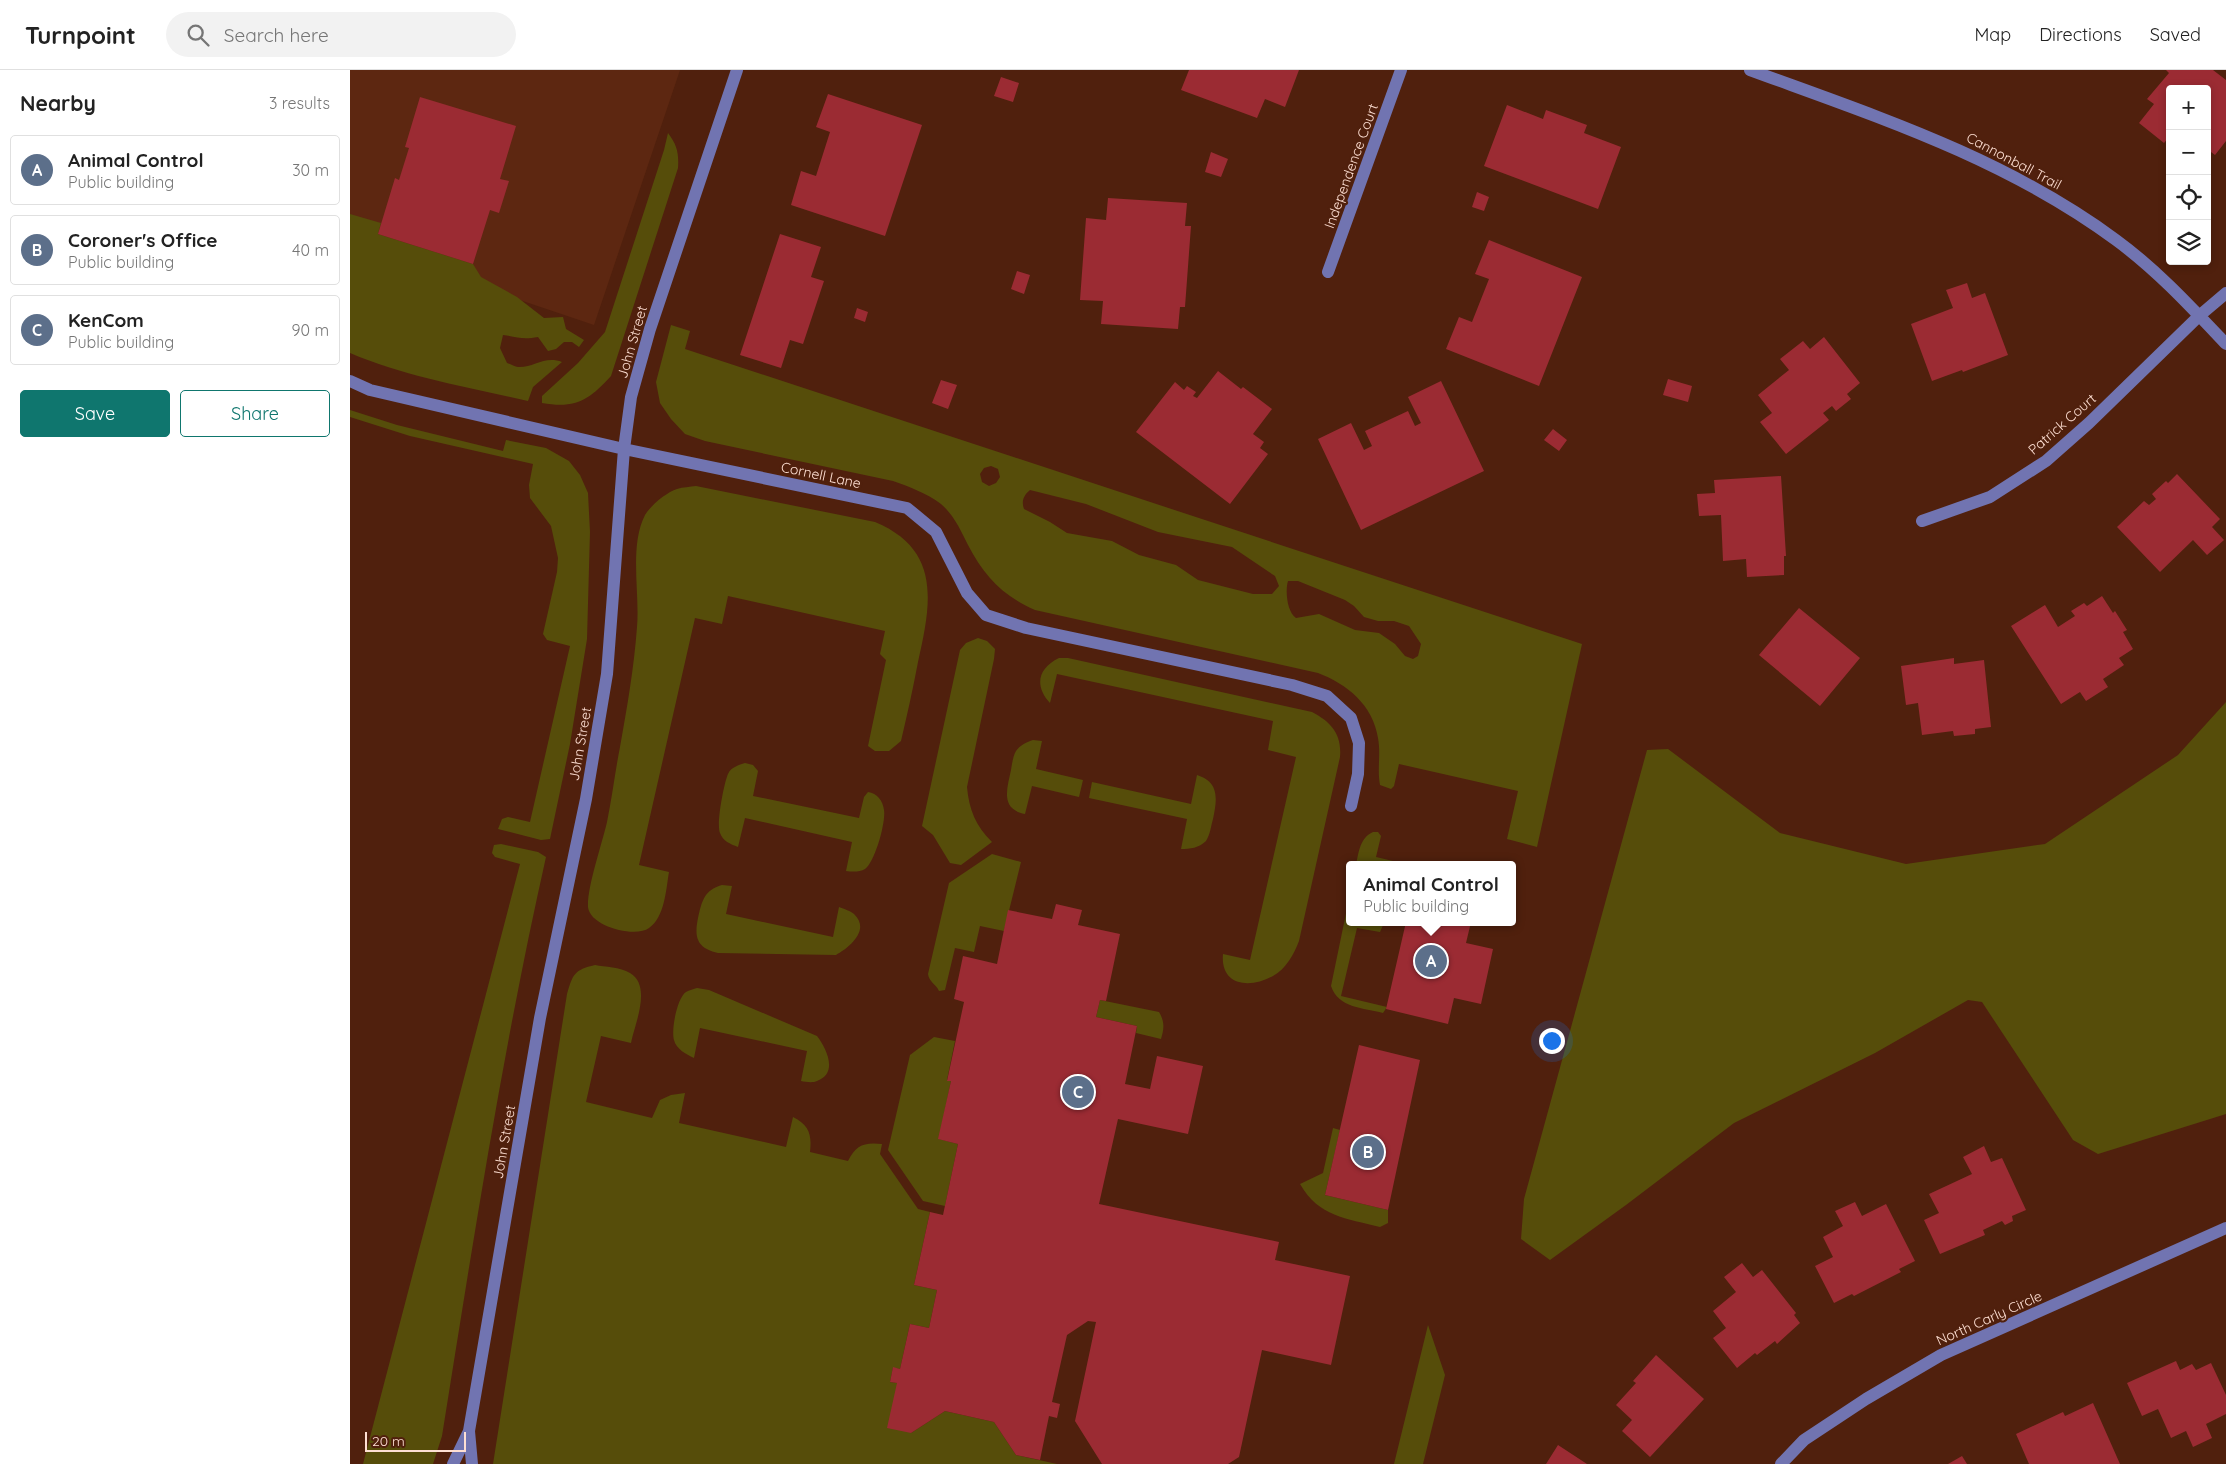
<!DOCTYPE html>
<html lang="en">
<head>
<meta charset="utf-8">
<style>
  :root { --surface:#fff; --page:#f2f2f2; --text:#222; --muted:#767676; --line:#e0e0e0; --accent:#0f766e }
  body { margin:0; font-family:Quicksand,sans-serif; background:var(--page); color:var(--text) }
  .controls { position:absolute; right:15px; top:15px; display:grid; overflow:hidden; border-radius:5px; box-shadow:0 2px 8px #0003 }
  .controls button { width:45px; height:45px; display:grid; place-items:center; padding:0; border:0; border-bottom:1px solid var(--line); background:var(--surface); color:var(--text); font:25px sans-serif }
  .scale { position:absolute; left:15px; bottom:12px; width:101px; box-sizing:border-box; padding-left:5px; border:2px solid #fedfd3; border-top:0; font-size:14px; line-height:18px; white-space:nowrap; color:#fedfd3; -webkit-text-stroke:4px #50200d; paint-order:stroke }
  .you { position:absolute; left:1201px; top:970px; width:18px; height:18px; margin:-12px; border:4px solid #fff; border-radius:50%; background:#1a73e8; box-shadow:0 0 0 8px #1a73e833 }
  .badge { display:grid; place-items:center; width:32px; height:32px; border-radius:50%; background:var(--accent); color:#fff; font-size:16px; font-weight:700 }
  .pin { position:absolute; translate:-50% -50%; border:2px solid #fff; box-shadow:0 1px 5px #0006 }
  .popup { position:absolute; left:996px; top:791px; width:170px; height:65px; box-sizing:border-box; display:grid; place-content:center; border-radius:5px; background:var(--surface); filter:drop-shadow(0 1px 4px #0005); font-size:16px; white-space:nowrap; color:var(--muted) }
  .popup b { font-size:19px; color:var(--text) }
  .popup::after { content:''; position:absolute; left:50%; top:100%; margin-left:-10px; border:10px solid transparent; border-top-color:var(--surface) }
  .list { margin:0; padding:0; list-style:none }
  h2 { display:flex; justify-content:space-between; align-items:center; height:65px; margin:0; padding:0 20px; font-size:21px }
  h2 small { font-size:16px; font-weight:400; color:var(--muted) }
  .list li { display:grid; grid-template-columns:32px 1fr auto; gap:15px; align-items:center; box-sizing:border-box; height:70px; margin:0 10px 10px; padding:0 10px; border:1px solid var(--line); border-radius:5px }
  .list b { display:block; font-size:19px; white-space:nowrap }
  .list p { margin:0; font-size:16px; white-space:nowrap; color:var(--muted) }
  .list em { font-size:16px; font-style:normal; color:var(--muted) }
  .actions { display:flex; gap:10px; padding:15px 20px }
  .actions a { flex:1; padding:11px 0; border:1px solid var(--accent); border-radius:5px; text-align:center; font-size:18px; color:var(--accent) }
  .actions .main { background:var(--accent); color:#fff }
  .icon { flex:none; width:28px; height:28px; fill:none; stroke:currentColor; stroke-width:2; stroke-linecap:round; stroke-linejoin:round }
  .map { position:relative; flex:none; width:1876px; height:1394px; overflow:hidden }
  header { display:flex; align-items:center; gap:30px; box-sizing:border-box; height:70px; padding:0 25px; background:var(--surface); border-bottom:1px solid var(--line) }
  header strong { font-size:24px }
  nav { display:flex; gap:28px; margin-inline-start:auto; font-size:18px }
  .search { width:350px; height:45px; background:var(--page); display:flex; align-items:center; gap:12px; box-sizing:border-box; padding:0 18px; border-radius:28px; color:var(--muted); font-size:19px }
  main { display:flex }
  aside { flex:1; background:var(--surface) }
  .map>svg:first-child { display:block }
  .built { fill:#5d2711 }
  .green { fill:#564d0a; fill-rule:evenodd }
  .building { fill:#9b2b33 }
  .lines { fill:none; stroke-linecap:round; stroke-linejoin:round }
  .minor { stroke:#7174b1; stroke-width:12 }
  .labels { text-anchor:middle; stroke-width:4.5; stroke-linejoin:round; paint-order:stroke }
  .street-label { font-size:14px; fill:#fedfd3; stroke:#50200d }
</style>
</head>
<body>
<header>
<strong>Turnpoint</strong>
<div class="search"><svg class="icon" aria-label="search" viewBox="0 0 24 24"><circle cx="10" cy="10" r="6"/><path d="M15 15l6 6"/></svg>Search here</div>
<nav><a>Map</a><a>Directions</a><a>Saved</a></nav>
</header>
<main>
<aside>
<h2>Nearby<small>3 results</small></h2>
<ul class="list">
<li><span class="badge" style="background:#5c6f8a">A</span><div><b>Animal Control</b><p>Public building</p></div><em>30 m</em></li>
<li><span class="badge" style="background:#5c6f8a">B</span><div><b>Coroner's Office</b><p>Public building</p></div><em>40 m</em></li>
<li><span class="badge" style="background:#5c6f8a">C</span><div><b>KenCom</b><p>Public building</p></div><em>90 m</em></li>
</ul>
<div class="actions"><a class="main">Save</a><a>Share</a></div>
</aside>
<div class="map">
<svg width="1876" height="1394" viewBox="0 0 1876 1394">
  <rect width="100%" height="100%" fill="#50200d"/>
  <path class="built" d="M0 0H330L244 255 0 173Z"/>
  <path class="green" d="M318 63C327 75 329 83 328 98L261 306C239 330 226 339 192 333V326L228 293 255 262 314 80Z
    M0 144 31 153 28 164 123 194 131 207 167 227 194 248 213 247 216 259 234 270 229 277 222 272H214L206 279 198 281 188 267C172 270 168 267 153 265L150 278 157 293C160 294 165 297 168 297 183 298 195 285 212 292L183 317 178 331C118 317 56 307 0 283Z
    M321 255 340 261 335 279 1232 574 1187 777 1157 769 1168 721 1049 694 1044 716 1041 719 1030 715C1027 699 1031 684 1028 668 1023 635 997 614 968 603L685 540C653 526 634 506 618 475 611 461 604 445 591 434 576 423 560 417 543 411L355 371 335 364 321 349 310 333 306 312ZM641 396 648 399 650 407 646 413 639 416 632 412 630 404 634 398ZM680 420 736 434 808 462 882 477 925 506 929 516 922 524H903L848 510 826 495 789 485 762 471 717 463 700 452 674 439C671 431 674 425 680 420ZM948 511 995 530 1004 536 1014 547 1028 551H1044L1059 556 1071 574 1068 586 1063 589 1055 586 1045 574 1029 563 1005 560 969 544 946 548C937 542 935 521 938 511Z
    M0 340 47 355 153 381 156 370 196 378 219 391 230 405 238 423 240 462 237 569 220 674 200 769 191 770 148 759 152 749 158 747 180 752 220 576 197 570 193 564 207 502 208 488 201 456 180 428 179 415 183 394 60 366 0 347Z
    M346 416 525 452C592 480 581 534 568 592 563 619 557 645 551 671L539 681H525L518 676 536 590 530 584 535 561 378 526 372 554 345 548 289 795 319 802C316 819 315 847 299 858 286 868 240 857 238 837 237 817 252 774 257 752 262 728 265 702 270 677 277 638 284 598 287 557 290 523 279 476 295 445 301 435 317 422 327 419 333 417 340 417 346 416Z
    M628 568 637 571 645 579 644 589 617 717C619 740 626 756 642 772L611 795 600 793 583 765 572 756 610 580 616 573Z
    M709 588H718L962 642C981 652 992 664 990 687L949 871C944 884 936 899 923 906 900 919 870 916 873 884L900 890 946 687 918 680 923 651 707 604 700 633C684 616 688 598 709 588Z
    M1876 632V1044L1748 1084 1723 1070 1632 932 1618 930 1525 983 1384 1053 1276 1135 1200 1190 1171 1169 1174 1129 1297 680 1318 679 1430 763 1556 794 1695 774 1828 685Z
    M683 670 692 671 686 699 733 710 729 727 682 716 675 744C650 739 657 719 661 700 662 694 663 686 666 681 670 675 677 672 683 670Z
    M395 693 403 695 408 701 403 726 509 748 514 727 518 722C527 723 533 731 534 740 536 752 525 792 515 799 510 802 503 802 496 801L502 772 395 748 388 777C380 774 373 771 370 763 366 754 374 713 378 704 381 697 389 695 395 693Z
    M847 705C870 712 867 730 863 749 861 756 860 765 856 771 849 778 840 779 831 779L837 749 739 728 742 712 841 734Z
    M1023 762H1028L1031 766 1026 787 1060 795H1006C1009 781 1010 768 1023 762Z
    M151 774 188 782 196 787C153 978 123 1172 92 1366L83 1394H13L170 794 145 787 142 783 144 775Z
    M642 784 671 792 654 861 630 856 624 882 605 878 595 920 589 921C586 914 579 912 578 904L599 813Z
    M372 815 382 816 376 844 483 867 489 837C494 839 501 841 504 844 521 860 499 878 486 885L368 883C347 878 344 868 348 848 352 831 354 820 372 815Z
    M1000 824V852L1034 853 1030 862 1007 858 991 926 1037 937 1033 943C1014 938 988 938 981 916Z
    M245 895C255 897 270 897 280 903 302 916 285 953 281 973L251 966 236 1032 302 1048 310 1030 321 1025 335 1023 329 1053 436 1077 443 1047C459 1055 462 1064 460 1082L498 1091C506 1075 514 1072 532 1074L530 1084 568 1139 580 1142 564 1215 587 1220 579 1258 560 1254 550 1299 543 1298 540 1312 547 1313 561 1363 595 1341 644 1352 666 1385 707 1394H143L217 924C223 904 224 900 245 895Z
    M347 918 359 920 467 966C476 978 489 1003 467 1011 463 1013 456 1012 451 1011L457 981 350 958 344 988C336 984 326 979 324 970 321 960 327 928 336 922 339 920 344 919 347 918Z
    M750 930 809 942C815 952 814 959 811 969L786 963 787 956 746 947Z
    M584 967 605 971 597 1010 601 1011 589 1069 608 1074 595 1136 573 1131 538 1080 560 985Z
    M983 1058 990 1060 975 1125 1038 1140V1153L1030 1157C996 1148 969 1147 950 1114L973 1103Z
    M1078 1255 1095 1305 1073 1394H1044Z"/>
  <path class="building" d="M839 0H949L935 37 915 29 907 48 831 20Z
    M1816 0H1863L1876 10V71L1865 85 1857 79V19H1820V66L1814 73 1789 53 1804 34 1797 29 1819 3Z
    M651 7 669 13 663 32 644 26Z
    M478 24 572 55 535 166 441 135 451 101 466 106 480 62 466 57Z
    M70 27 166 56 150 109 159 111 149 143 140 140 123 194 28 164 45 108 49 110 59 78 55 77Z
    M1157 35 1193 49 1196 40 1237 55 1234 63 1271 77 1248 139 1134 96Z
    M861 82 878 89 871 107 855 102Z
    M1127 122 1139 127 1134 141 1122 137Z
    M758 128 837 133 835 156H841L835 237H830L828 259 751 254 753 231 730 230 736 148 756 150Z
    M430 164 471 177 461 207 474 211 453 274 440 270 431 298 390 285Z
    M1139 170 1232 207 1189 316 1096 279 1109 247 1122 252 1139 209 1125 204Z
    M667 201 680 205 674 224 661 219Z
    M1617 213 1622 228 1635 223 1658 285 1613 302 1612 300 1582 311 1561 254 1603 238 1596 220Z
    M507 238 518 242 515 252 504 248Z
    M1474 267 1510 313 1497 324 1501 329 1486 341 1482 336 1473 343 1479 350 1436 384 1410 352 1422 343 1408 325 1439 300 1430 289 1453 271 1460 279Z
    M868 301 891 319 893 317 922 339 903 364 914 372 910 378 918 384 880 434 786 362 825 312 834 320 837 316 846 322 843 326 847 328Z
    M1318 309 1342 316 1338 332 1313 325Z
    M591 310 607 315 598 339 582 333Z
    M1091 311 1134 401 1011 460 968 369 1001 353 1014 380 1022 376 1015 361 1058 341 1065 356 1071 353 1058 327Z
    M1203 359 1217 370 1209 381 1194 370Z
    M1827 404 1870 449 1862 457 1874 470 1857 485 1843 470 1810 502 1767 457 1794 431 1799 435 1806 429 1802 424 1816 411 1818 413Z
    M1431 406 1436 486H1434V505L1397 507 1396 489 1373 491 1371 445 1349 446 1347 424 1365 423 1364 410Z
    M1752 526 1763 543 1765 541 1777 560 1773 562 1783 579 1769 588 1774 595 1753 609 1758 617 1736 631 1730 622 1711 634 1661 556 1695 535 1708 557 1725 546 1721 541 1734 533 1737 536Z
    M1449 538 1510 588 1470 636 1409 585Z
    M1604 588V594L1634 590 1641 657 1625 659V664L1604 666 1603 661 1572 665 1568 633 1556 635 1551 596Z
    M706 834 732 840 728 855 770 864 756 931 750 930 746 947 787 956 775 1014 800 1019 807 986 853 996 838 1064 768 1049 749 1134 929 1172 925 1190 1000 1206 981 1295 912 1280 889 1387 878 1394H752L725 1351 746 1252 738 1251 717 1265 702 1332 710 1334 707 1348 699 1346 690 1390 666 1385 644 1352 595 1341 561 1363 537 1358 547 1313 540 1312 543 1297 550 1299 560 1254 579 1258 587 1220 564 1215 580 1142 593 1145 608 1074 588 1069 601 1011H597L614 932 604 929 613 886 647 894 658 840 702 849Z
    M1056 852H1121L1116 873 1143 879 1131 934 1104 928 1098 954 1036 939Z
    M1009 975 1070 990 1038 1140 975 1125Z
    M1634 1076 1641 1092 1652 1088 1676 1140 1662 1146 1663 1151 1655 1155 1652 1151 1633 1160 1635 1165 1590 1184 1574 1150 1589 1143 1579 1124 1622 1104 1613 1087Z
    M1505 1132 1512 1146 1536 1134 1565 1191 1549 1199 1551 1202 1504 1226 1502 1224 1484 1233 1465 1196 1483 1187 1473 1167 1493 1156 1485 1141Z
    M1392 1193 1403 1207 1412 1200 1446 1243 1444 1245 1450 1253 1427 1274 1425 1271 1407 1285 1405 1283 1387 1298 1363 1268 1376 1258 1363 1241 1386 1222 1374 1207Z
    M1306 1285 1354 1329 1300 1387 1272 1361 1282 1350 1266 1335 1286 1313 1283 1311Z
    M1826 1291 1830 1300 1842 1294 1846 1300 1861 1293 1876 1325V1344L1856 1354 1862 1368 1843 1377 1836 1361 1821 1368 1808 1339 1792 1346 1777 1313Z
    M1743 1333 1770 1394H1679L1666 1364 1713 1342 1715 1346Z
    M1208 1375 1237 1394H1196Z
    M1612 1386 1617 1394H1598Z"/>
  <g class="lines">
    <path class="minor" d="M1400 0C1528 47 1655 88 1766 170 1807 200 1841 237 1876 274
      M978 202 1051 0
      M0 311 20 320 274 379 557 438 586 462 617 523 636 545 676 558 942 615 977 626 1001 648 1009 673 1008 704 1001 736
      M1572 451 1640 427 1696 391 1739 353 1849 246 1876 223
      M119 1361 122 1394
      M103 1394 119 1361 190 948 236 729 257 604 274 379 281 327 300 259 387 0
      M1431 1394 1454 1370 1516 1329 1591 1285 1876 1158"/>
  </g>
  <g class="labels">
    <g class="street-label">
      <text transform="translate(1664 91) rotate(28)" y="5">Cannonball Trail</text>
      <text transform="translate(1001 96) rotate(-70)" y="5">Independence Court</text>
      <text transform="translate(282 272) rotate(-74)" y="5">John Street</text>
      <text transform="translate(1712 354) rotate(-41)" y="5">Patrick Court</text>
      <text transform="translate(471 405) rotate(12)" y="5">Cornell Lane</text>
      <text transform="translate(230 674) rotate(-80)" y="5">John Street</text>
      <text transform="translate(154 1072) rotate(-80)" y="5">John Street</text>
      <text transform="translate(1639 1248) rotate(-24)" y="5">North Carly Circle</text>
    </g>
  </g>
</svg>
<div class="controls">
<button>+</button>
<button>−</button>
<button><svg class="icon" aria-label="locate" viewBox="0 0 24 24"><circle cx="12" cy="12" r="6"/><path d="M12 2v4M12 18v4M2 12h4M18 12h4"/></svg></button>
<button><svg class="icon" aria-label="layers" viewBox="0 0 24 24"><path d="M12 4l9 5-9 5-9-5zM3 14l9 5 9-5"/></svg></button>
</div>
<div class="scale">20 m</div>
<div class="you"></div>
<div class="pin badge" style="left:1081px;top:891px;background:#5c6f8a">A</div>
<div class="popup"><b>Animal Control</b>Public building</div>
<div class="pin badge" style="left:1018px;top:1082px;background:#5c6f8a">B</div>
<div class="pin badge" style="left:728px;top:1022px;background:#5c6f8a">C</div>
</div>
</main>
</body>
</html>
